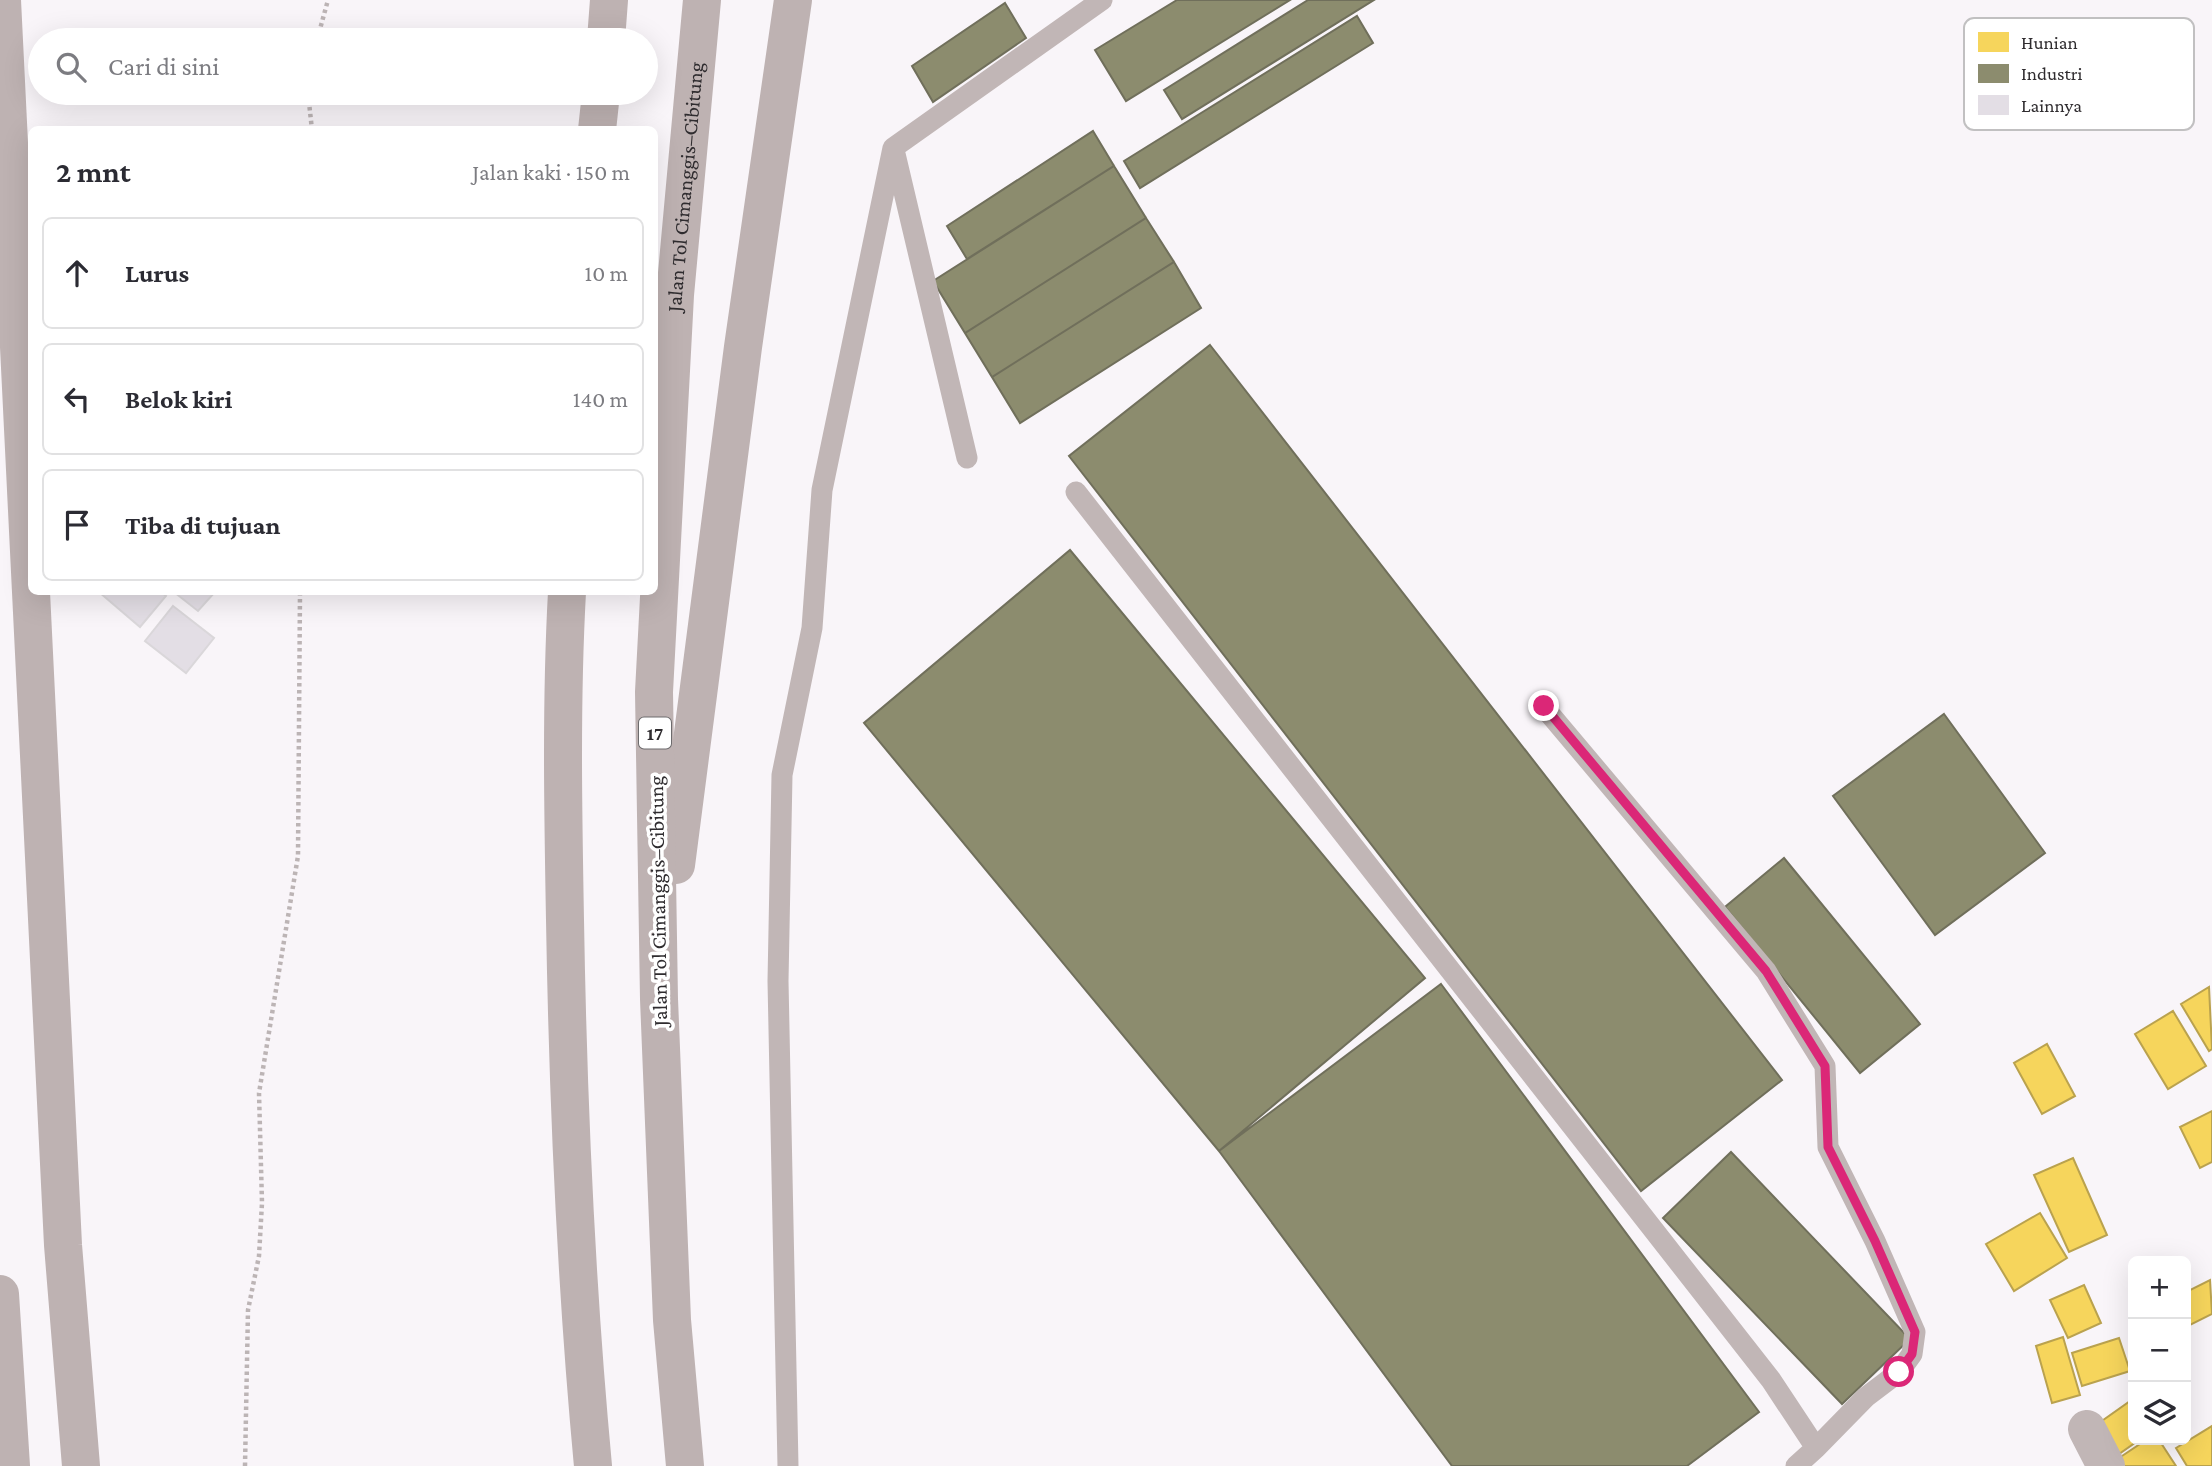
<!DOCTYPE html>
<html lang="id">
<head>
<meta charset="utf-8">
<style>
  :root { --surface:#fff; --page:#f7f7f7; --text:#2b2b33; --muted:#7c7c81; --line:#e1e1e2 }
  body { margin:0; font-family:"Crimson Pro",serif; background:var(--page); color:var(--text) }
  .controls { position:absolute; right:21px; bottom:21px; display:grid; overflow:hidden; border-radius:10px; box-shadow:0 7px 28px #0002 }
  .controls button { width:63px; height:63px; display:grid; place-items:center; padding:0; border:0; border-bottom:2px solid var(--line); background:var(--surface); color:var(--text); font:35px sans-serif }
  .stop { position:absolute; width:21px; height:21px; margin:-16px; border:5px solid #db2777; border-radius:50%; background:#fff }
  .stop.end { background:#db2777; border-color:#fff; box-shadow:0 2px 7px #0008 }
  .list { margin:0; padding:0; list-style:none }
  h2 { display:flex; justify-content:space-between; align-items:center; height:91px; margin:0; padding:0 28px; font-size:30px }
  h2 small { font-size:23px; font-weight:400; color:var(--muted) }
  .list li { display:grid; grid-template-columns:46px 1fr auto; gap:21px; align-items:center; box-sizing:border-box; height:112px; margin:0 14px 14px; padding:0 14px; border:2px solid var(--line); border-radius:10px }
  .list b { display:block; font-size:26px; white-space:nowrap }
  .list em { font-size:23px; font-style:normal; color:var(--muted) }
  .icon { flex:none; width:38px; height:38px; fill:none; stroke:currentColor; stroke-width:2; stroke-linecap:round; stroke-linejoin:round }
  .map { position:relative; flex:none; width:2212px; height:1466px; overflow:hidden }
  .search { position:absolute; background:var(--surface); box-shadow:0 7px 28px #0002; left:28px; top:28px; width:630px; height:77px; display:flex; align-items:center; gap:18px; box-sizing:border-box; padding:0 24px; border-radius:38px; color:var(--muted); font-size:26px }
  .panel { position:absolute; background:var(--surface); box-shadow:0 7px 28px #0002; left:28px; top:126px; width:630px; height:469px; border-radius:10px }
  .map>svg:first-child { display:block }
  .homes { fill:#f6d55c; stroke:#baa24e; stroke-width:2 }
  .industry { fill:#8c8c6e; stroke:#706f5b; stroke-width:2 }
  .building { fill:#e3dee5; stroke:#dad7da; stroke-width:2 }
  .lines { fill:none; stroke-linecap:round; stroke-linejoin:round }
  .path { stroke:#bcb4b5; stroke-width:4.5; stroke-dasharray:3.5 3.5; stroke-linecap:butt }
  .lane { stroke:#c1b6b6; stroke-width:21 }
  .street { stroke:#c1b6b6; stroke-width:38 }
  .highway { stroke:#beb2b2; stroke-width:38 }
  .route { stroke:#db2777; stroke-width:9 }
  .labels { text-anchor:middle; stroke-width:7; stroke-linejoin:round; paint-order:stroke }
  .shield { fill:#fff; stroke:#6d6b6d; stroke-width:2 }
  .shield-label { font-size:19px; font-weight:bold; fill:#2f2c2f }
  .street-label { font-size:21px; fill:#2f2c2f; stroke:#fff }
  .key { fill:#fff; stroke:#c1c0c1; stroke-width:2 }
  .key-label { font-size:19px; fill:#2f2c2f }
</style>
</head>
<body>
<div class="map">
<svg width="2212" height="1466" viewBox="0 0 2212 1466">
  <rect width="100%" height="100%" fill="#f9f5f9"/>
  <path class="homes" d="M2209 987 2212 1049 2209 1051 2181 1004Z
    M2173 1011 2206 1066 2168 1089 2135 1034Z
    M2047 1044 2075 1096 2042 1114 2014 1063Z
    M2212 1111V1162L2200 1168 2180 1127Z
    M2073 1158 2107 1235 2069 1252 2034 1175Z
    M2040 1213 2067 1258 2014 1291 1986 1244Z
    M2210 1280 2212 1314 2186 1327V1292Z
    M2084 1285 2101 1323 2068 1338 2050 1300Z
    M2063 1337 2080 1395 2052 1403 2036 1346Z
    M2119 1338 2130 1371 2082 1386 2072 1353Z
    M2133 1399V1440H2139L2119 1454 2099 1423Z
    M2212 1426V1466H2187L2176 1448Z
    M2146 1440H2159L2176 1466H2111L2110 1464Z"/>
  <path class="industry" d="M1177 0H1290L1126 101 1095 50Z
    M1308 0H1374L1182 119 1164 90Z
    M1005 3 1026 38 933 102 912 66Z
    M1357 16 1373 43 1140 188 1124 161Z
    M1093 131 1114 166 967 259 947 226Z
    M1114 166 1146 218 965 333 933 281Z
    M1146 218 1174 262 992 377 965 333Z
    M1174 262 1201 308 1020 423 992 377Z
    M1210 345 1782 1080 1641 1191 1069 456Z
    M1070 550 1425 978 1219 1151 864 723Z
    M1944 714 2045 853 1935 935 1833 796Z
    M1784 858 1920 1024 1860 1073 1725 907Z
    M1441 984 1759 1412 1687 1466H1452L1219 1151Z
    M1731 1152 1910 1339 1842 1404 1663 1218Z"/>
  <path class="building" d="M99 592H161L166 596 140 627Z
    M174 592H215L198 611Z
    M173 606 214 638 186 673 145 641Z"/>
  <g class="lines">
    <path class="path" d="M317 40 328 0
      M308 93 312 130
      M245 1466 248 1310 259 1256 262 1203 259 1093 298 856 300 592"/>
    <path class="lane" d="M895 154 967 458
      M1076 492 1771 1380 1816 1448 1796 1466
      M1543 706 1766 971 1825 1066 1828 1147 1875 1241 1915 1332 1912 1354 1899 1372 1866 1397 1816 1448
      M788 1466 778 981 782 775 812 628 822 490 893 148 1102 0"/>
    <path class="street" d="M2087 1429 2106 1466"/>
    <g class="highway">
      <path d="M2 0 63 1245 81 1466"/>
      <path d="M606 40 609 0"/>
      <path d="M597 130 601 93"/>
      <path d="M567 592C561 701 563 810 565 920 568 1102 576 1285 593 1466"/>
      <path d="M676 865 743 347 793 0"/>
      <path d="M0 1294 11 1466"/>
      <path id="s1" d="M685 1466 672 1320 659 999 654 692 675 295 702 0"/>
    </g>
  </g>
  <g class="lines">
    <path class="route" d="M1544 706 1766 971 1825 1066 1828 1147 1875 1241 1915 1332 1912 1354 1899 1372"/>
  </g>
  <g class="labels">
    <rect class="shield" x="639" y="717.5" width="32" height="31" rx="5"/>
    <g class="shield-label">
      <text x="655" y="740">17</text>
    </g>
    <g class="street-label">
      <text dy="7" stroke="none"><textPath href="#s1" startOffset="1281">Jalan Tol Cimanggis–Cibitung</textPath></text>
      <text transform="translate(658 901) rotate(-91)" y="7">Jalan Tol Cimanggis–Cibitung</text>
    </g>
  </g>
  <rect x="1964" y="18" width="230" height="112" rx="10" class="key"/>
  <rect x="1978" y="32" width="31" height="20" fill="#f6d55c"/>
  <rect x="1978" y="64" width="31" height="19" fill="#8c8c6e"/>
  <rect x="1978" y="95" width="31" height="20" fill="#e3dee5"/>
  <g class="key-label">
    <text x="2021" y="49">Hunian</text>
    <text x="2021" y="80">Industri</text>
    <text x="2021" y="112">Lainnya</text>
  </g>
</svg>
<div class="controls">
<button>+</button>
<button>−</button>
<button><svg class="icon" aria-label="layers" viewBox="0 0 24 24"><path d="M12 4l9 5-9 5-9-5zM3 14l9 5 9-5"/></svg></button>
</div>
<div class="stop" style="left:1899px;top:1372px"></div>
<div class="stop end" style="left:1544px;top:706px"></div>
<div class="search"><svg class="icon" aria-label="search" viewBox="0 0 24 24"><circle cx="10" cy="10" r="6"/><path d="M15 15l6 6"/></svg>Cari di sini</div>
<section class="panel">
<h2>2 mnt<small>Jalan kaki · 150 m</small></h2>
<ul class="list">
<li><svg class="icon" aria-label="ahead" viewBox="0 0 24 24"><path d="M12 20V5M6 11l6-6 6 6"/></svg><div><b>Lurus</b></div><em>10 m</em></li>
<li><svg class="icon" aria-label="left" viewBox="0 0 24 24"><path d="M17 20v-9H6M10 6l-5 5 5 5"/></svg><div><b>Belok kiri</b></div><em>140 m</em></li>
<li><svg class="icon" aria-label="arrive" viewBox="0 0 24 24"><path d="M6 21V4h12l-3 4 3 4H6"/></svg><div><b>Tiba di tujuan</b></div></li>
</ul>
</section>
</div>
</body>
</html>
